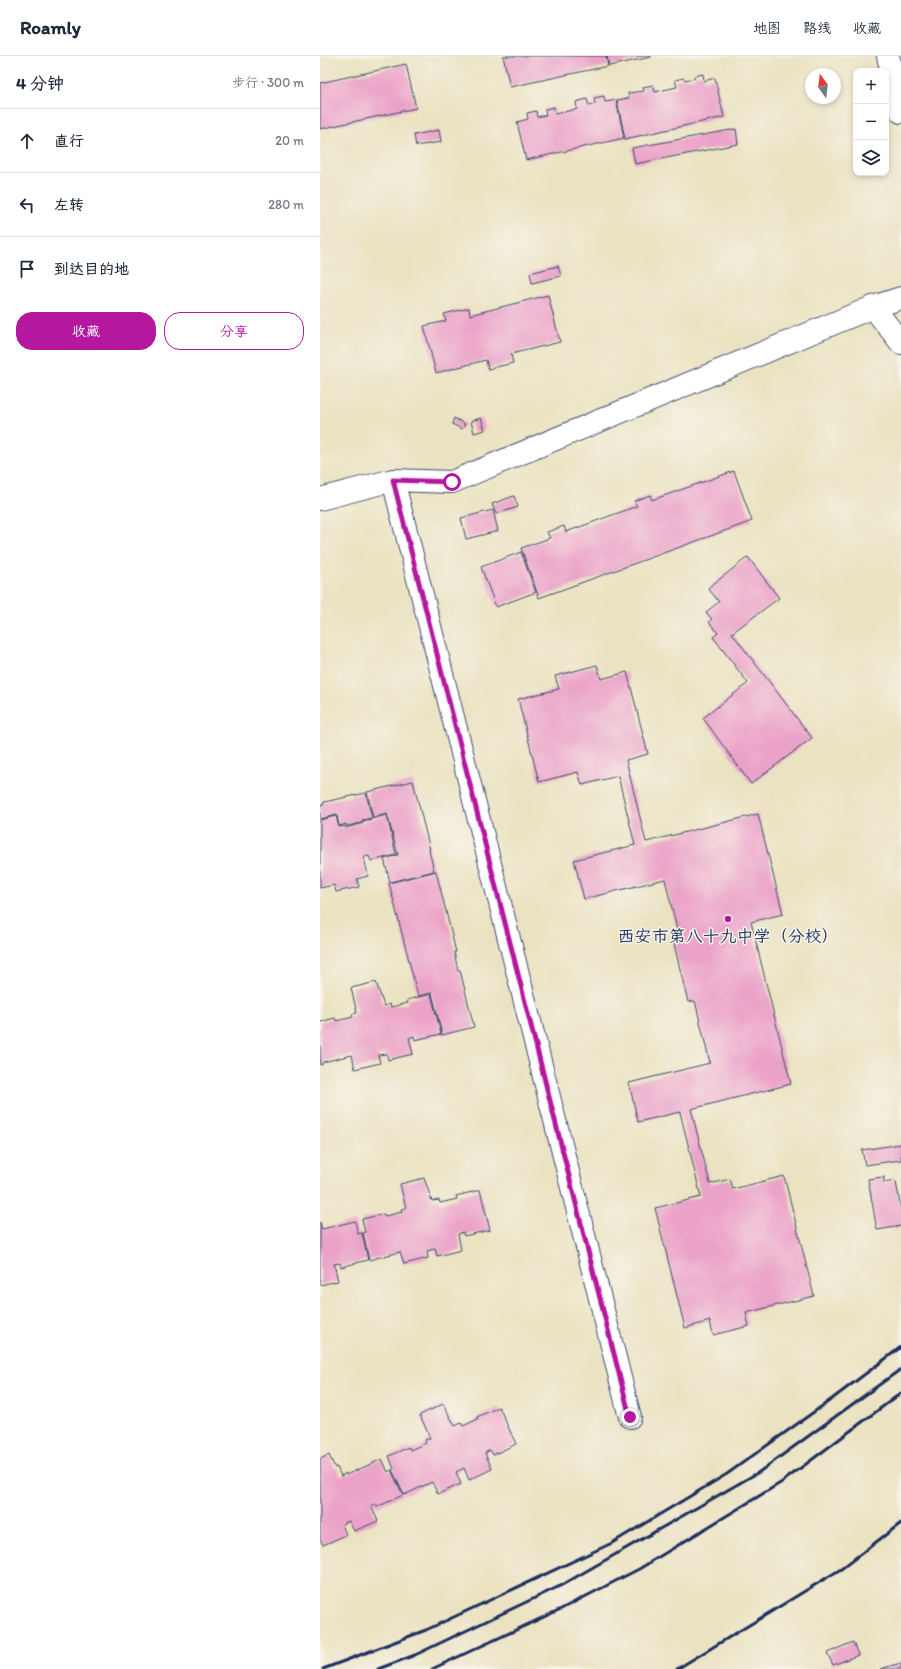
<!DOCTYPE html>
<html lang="zh">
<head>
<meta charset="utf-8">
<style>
  :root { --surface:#fff; --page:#f6f6f7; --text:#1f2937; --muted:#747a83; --line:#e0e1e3; --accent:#b5179e }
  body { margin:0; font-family:Itim,"LXGW WenKai TC",sans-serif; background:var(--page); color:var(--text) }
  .controls { position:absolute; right:12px; top:12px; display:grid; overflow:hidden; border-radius:8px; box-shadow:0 2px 6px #0003 }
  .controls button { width:36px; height:36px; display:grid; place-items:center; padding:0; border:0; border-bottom:1px solid var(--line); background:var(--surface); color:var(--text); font:20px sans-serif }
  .compass { position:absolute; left:485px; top:12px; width:36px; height:36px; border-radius:50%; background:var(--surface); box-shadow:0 2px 6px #0003; rotate:346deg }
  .stop { position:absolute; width:12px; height:12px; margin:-9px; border:3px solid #b5179e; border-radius:50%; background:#fff }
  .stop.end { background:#b5179e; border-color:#fff; box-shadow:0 1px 4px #0008 }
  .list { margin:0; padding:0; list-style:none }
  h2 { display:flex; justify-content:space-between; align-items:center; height:52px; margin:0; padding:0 16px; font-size:17px }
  h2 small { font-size:13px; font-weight:400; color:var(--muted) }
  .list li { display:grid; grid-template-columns:26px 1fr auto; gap:12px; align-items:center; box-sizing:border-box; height:64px; padding:0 16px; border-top:1px solid var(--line) }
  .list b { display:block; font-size:15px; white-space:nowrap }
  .list em { font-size:13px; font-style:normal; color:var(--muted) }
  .actions { display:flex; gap:8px; padding:12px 16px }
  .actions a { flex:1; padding:9px 0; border:1px solid var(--accent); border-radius:16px; text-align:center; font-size:14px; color:var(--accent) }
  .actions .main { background:var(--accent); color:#fff }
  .icon { flex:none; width:22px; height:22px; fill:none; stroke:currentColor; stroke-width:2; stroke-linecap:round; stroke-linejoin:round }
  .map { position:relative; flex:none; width:581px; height:1613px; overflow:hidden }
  header { display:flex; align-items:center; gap:24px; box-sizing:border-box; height:56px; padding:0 20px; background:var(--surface); border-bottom:1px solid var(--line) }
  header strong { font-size:19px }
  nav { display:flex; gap:22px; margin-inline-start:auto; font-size:14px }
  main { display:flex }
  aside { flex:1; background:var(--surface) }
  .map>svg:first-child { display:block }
  .building { fill:#eba2c8 }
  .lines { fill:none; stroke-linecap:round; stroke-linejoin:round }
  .minor-casing { stroke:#3a4a6d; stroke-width:24 }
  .minor { stroke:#fff; stroke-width:22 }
  .rail { stroke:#1b2f5e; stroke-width:3 }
  .route { stroke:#b5179e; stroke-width:5 }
  .poi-dot { fill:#b5179e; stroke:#f7f3e8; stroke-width:1.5 }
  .labels { text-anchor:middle; stroke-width:3; stroke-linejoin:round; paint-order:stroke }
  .poi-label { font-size:17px; fill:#1b2f5e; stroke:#f7f3e8 }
</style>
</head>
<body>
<header>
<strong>Roamly</strong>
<nav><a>地图</a><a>路线</a><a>收藏</a></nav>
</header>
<main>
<aside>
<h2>4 分钟<small>步行 · 300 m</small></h2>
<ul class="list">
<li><svg class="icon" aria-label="ahead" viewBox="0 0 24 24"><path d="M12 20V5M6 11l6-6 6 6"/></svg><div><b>直行</b></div><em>20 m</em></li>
<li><svg class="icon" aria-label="left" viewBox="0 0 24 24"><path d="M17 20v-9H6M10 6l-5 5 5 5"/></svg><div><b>左转</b></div><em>280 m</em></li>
<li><svg class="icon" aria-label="arrive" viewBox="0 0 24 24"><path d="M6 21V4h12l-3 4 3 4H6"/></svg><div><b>到达目的地</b></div></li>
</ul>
<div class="actions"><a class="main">收藏</a><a>分享</a></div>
</aside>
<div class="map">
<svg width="581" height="1613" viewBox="0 0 581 1613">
  <rect width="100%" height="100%" fill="#f7f3e8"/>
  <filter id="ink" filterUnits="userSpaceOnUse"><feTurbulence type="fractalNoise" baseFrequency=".025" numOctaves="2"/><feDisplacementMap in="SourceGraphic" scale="8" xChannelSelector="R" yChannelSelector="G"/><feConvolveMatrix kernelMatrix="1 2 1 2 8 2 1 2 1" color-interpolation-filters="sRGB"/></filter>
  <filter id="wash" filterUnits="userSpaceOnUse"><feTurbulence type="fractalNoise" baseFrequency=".012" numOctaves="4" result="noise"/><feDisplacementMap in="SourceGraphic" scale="16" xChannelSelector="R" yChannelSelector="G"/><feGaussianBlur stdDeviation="0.9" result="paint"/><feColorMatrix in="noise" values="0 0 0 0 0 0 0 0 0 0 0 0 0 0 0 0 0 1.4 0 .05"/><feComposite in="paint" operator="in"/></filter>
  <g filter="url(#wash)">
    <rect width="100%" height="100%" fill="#ebe2c1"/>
    <g id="blocks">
      <path class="building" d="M183 0H286L288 10 190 31Z
        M287 0H331V1L289 10Z
        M86 8 96 52 0 73V27Z
        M383 18 384 25 395 22 404 61 305 83 297 44 309 42 308 37 324 35 323 31 333 29 335 36 357 31 355 24 364 22 365 24 375 22 374 20Z
        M284 40 285 46 296 44 304 82 206 104 197 66 208 63 207 57 216 55 217 61 226 59 225 53 234 51 235 58 257 53 256 46 267 43 269 50 275 48 274 42Z
        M416 73 418 88 315 108 312 92Z
        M119 74 121 86 96 90 94 79Z
        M238 210 241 220 212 227 210 217Z
        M228 239 240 286 191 298 193 307 168 313 166 304 116 317 104 270 126 265 124 258 149 252 150 259Z
        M134 362 145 368 142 373 132 368Z
        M161 362 165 374 154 377 151 365Z
        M414 415 432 465 219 542 201 492 230 482 227 476 244 470 246 476 317 450 314 445 330 439 332 444Z
        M194 440 198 451 176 458 172 448Z
        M173 454 178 475 146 483 141 462Z
        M201 496 216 536 176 551 161 511Z
        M428 501 459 542 412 577 492 682 431 728 383 662 428 627 393 581 398 577 389 566 392 563 386 556 399 546 388 532Z
        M277 609 281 623 307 616 328 698 306 704 326 786 438 758 463 858 431 866 471 1028 371 1053 390 1128 410 1123 413 1133 464 1120 494 1240 426 1257 429 1270 393 1279 390 1265 365 1272 335 1152 381 1141 360 1056 318 1066 309 1027 390 1007 375 945 368 946 353 884 359 882 345 823 264 843 254 804 315 789 298 720 262 729 258 716 219 726 198 643 239 633 235 620Z
        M93 725 110 794H109L114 815 70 826 64 803 78 799 67 758 53 761 47 736Z
        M46 737 52 762 42 764V767L27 770 26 768 19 770 17 759 0 763V749L4 748V746Z
        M67 759 76 799 51 805 49 800 44 801 48 820 37 823 39 831 16 836 14 829 0 832V764L16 760 19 771 26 770V772L43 767V765Z
        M116 815 136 896H134L138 914H140L154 971 122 979 112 937 98 940 69 827Z
        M56 926 64 950 70 948 71 951 88 947 87 944 111 938 121 978 95 984 94 980 89 982 93 998 68 1004 67 998 58 999 60 1007 35 1013 32 999 3 1006V1008L0 1009V966L15 962 16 965 33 961 32 958 37 957 31 932Z
        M581 1088V1104L545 1109 542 1094Z
        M564 1121V1127L574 1125 576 1126 581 1153V1170L557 1174 548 1123Z
        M104 1122 112 1145 119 1144 120 1147 137 1143 136 1140 160 1134 170 1174 144 1180 143 1176 138 1178 141 1194 117 1200 115 1193 107 1195 108 1202 84 1208 80 1196 49 1204 43 1177 45 1176 42 1163 64 1158 65 1160 82 1156 81 1153 86 1152 80 1128Z
        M35 1165 38 1178 42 1177 48 1204 21 1211 20 1207 14 1208 18 1225 0 1229V1166L2 1173Z
        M123 1348 135 1370 141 1367 143 1370 158 1363 157 1361 179 1351 196 1388 173 1399 170 1394 165 1397 172 1413 149 1424 144 1412 136 1416 141 1428 118 1438 112 1426 84 1439 72 1414 74 1413 69 1400 89 1391 90 1394 106 1387 105 1384 110 1382 100 1359Z
        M9 1399 15 1412 17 1411 21 1420 26 1417V1419L62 1403 68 1416 71 1414 83 1439 57 1451 55 1448 51 1450 58 1465 34 1475 29 1465 22 1468 26 1479 3 1489 0 1483V1403Z
        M533 1586 538 1599 513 1609 507 1597Z
        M581 1607V1613H560Z"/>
    </g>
  </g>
  <g filter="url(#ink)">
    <use href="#blocks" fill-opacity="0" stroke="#3a4a6d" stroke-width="1"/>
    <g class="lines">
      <defs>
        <path id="minor" d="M568 0 581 56
          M553 251 581 287
          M73 424 310 1361
          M0 443 73 424 132 426 553 251 581 242"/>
      </defs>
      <use href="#minor" class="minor-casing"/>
      <use href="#minor" class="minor"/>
      <path class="rail" d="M3 1613 106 1574 292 1487 407 1418 512 1343 581 1291
        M58 1613 95 1599 242 1529 439 1416 581 1313
        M112 1613 241 1553 319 1513 462 1426 581 1337
        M357 1613 521 1513 581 1467"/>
    </g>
  </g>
  <g class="lines" filter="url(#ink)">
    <path class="route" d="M132 426 73 424 310 1361"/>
  </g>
  <circle class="poi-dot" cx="408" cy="863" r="4"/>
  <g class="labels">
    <g class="poi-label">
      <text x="408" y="886">西安市第八十九中学（分校）</text>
    </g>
  </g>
</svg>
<div class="controls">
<button>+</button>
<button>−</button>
<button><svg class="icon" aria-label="layers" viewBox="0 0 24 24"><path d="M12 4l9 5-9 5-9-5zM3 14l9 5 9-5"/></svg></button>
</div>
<svg class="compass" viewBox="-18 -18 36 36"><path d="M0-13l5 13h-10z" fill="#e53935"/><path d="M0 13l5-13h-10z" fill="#747a83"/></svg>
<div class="stop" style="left:132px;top:426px"></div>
<div class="stop end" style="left:310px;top:1361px"></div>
</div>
</main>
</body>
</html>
